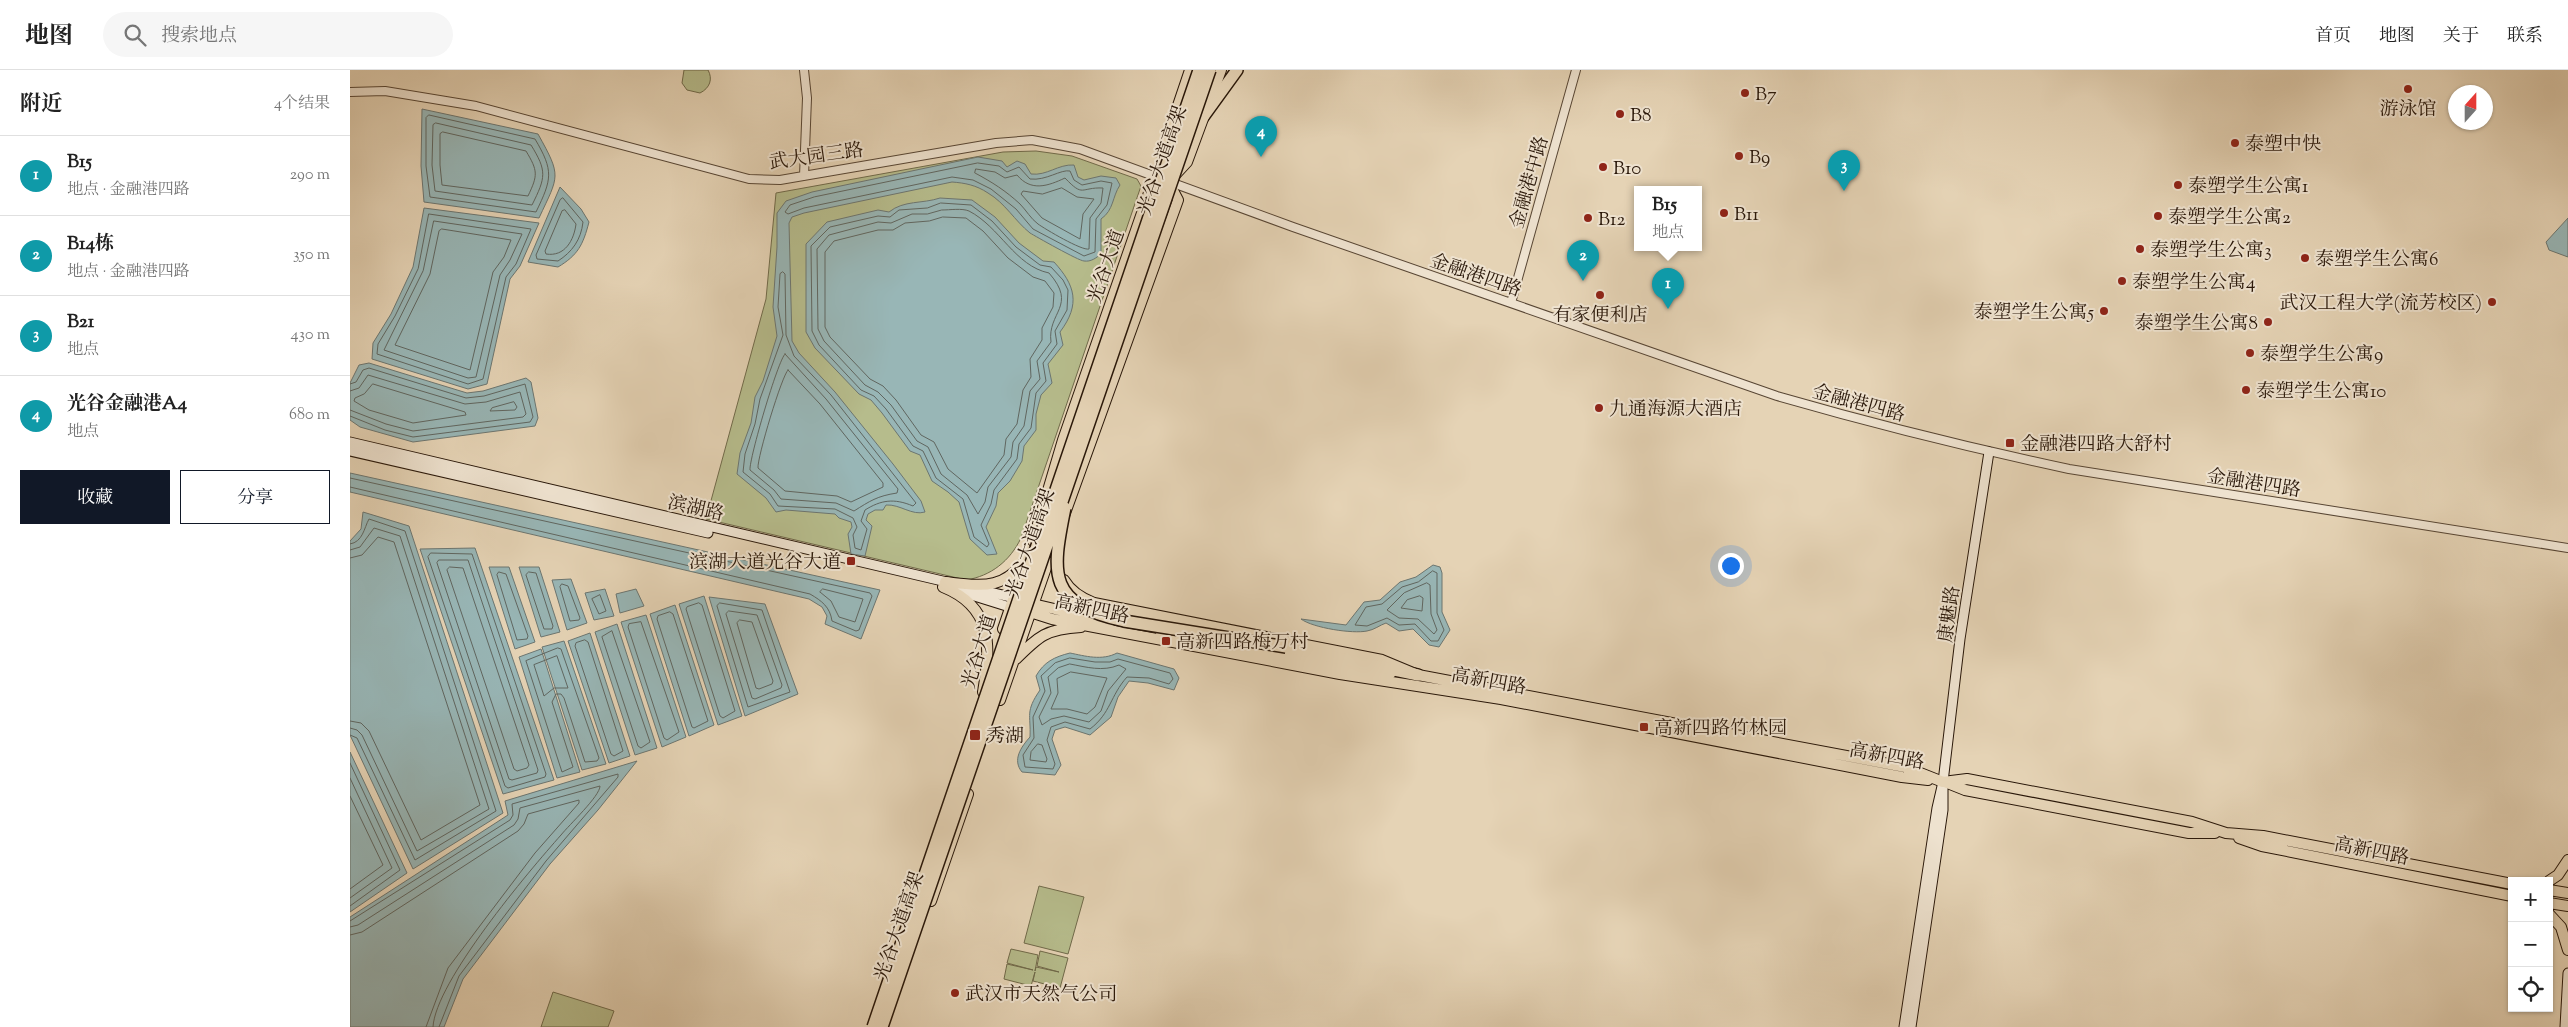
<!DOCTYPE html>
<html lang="zh">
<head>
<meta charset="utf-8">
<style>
  :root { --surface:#fff; --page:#f6f6f6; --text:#222; --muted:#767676; --line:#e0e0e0; --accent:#111827 }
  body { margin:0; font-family:"Sorts Mill Goudy","Noto Serif SC",serif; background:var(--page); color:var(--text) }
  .controls { position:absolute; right:15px; bottom:15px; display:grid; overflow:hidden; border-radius:0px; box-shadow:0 1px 4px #0004 }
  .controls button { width:45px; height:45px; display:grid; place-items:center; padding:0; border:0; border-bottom:1px solid var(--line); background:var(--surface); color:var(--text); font:25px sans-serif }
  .compass { position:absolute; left:2098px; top:15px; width:45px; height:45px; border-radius:50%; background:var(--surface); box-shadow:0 1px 4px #0004; rotate:21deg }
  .you { position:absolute; left:1380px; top:495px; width:18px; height:18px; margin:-12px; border:4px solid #fff; border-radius:50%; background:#1a73e8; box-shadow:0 0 0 8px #1a73e833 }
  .badge { display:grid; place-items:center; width:32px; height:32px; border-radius:50%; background:var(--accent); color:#fff; font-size:16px; font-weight:700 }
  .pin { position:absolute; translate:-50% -41px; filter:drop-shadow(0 1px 2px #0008) }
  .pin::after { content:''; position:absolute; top:26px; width:18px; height:15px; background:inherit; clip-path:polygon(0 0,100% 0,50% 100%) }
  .popup { position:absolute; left:1284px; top:116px; width:68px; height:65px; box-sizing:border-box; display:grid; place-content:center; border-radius:0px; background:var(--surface); filter:drop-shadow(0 1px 4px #0005); font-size:16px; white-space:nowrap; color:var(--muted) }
  .popup b { font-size:19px; color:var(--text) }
  .popup::after { content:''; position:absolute; left:50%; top:100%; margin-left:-10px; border:10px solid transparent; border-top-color:var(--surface) }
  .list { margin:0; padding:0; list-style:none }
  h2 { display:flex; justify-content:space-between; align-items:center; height:65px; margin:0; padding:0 20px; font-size:21px }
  h2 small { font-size:16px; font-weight:400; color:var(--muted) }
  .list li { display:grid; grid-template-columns:32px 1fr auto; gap:15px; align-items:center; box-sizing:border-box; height:80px; padding:0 20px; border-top:1px solid var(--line) }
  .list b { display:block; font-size:19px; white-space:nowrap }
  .list p { margin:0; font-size:16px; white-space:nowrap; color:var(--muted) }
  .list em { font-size:16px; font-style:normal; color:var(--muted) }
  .actions { display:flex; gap:10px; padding:15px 20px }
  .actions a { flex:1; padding:11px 0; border:1px solid var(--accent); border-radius:0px; text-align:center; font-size:18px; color:var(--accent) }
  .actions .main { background:var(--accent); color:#fff }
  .icon { flex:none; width:28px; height:28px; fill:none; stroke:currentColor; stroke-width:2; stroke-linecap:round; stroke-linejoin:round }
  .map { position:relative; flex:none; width:2218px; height:957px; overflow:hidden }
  header { display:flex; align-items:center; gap:30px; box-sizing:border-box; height:70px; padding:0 25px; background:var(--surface); border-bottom:1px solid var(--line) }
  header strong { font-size:24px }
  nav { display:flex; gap:28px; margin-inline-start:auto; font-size:18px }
  .search { width:350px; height:45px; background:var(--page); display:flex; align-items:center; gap:12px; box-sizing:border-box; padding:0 18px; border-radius:28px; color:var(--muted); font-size:19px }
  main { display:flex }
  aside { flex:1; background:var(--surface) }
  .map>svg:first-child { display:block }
  .green { fill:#b6bc8c; stroke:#706a4a }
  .water { fill:#98b6b6; stroke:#6c7671 }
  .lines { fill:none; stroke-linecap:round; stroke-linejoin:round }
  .shore { stroke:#606660; stroke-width:1 }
  .tertiary-casing { stroke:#584634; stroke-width:10 }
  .secondary-casing { stroke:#291709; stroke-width:11 }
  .primary-casing { stroke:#291709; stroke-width:12 }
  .trunk-casing { stroke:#291709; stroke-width:14 }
  .tertiary { stroke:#eee2cf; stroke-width:8 }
  .secondary { stroke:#eee2cf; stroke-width:9 }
  .primary { stroke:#e5d3b5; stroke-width:10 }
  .trunk { stroke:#e5d3b5; stroke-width:11 }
  .trunk-bridge-casing { stroke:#291709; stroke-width:14; stroke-linecap:butt }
  .trunk-bridge { stroke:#e5d3b5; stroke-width:11 }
  .poi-dot { fill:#8f2418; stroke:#eee2cf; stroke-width:2 }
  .labels { text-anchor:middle; stroke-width:4; stroke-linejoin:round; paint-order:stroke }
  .poi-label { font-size:19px; fill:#291709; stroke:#eee2cf; text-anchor:start }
  .street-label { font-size:19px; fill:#291709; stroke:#eee2cf }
</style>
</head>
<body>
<header>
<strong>地图</strong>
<div class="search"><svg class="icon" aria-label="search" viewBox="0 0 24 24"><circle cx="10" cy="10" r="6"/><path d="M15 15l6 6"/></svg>搜索地点</div>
<nav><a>首页</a><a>地图</a><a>关于</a><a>联系</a></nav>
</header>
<main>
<aside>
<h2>附近<small>4个结果</small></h2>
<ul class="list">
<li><span class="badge" style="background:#0f9aa8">1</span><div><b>B15</b><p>地点 · 金融港四路</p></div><em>290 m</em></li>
<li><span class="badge" style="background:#0f9aa8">2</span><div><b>B14栋</b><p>地点 · 金融港四路</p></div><em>350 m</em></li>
<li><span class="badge" style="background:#0f9aa8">3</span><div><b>B21</b><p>地点</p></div><em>430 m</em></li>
<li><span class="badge" style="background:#0f9aa8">4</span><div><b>光谷金融港A4</b><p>地点</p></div><em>680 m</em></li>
</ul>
<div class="actions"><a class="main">收藏</a><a>分享</a></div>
</aside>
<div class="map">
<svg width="2218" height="957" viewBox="0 0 2218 957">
  <rect width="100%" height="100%" fill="#e5d3b5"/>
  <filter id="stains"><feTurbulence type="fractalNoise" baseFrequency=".004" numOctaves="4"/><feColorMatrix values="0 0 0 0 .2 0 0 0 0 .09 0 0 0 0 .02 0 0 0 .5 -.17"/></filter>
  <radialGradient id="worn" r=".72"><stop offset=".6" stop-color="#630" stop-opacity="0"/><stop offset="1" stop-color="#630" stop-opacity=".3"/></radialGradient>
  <path class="green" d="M334 0H358C363 9 360 18 350 23L337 20 332 13Z
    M686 81 722 86 787 109 791 116 671 468C660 491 641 506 616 510L356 449 416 229 426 123 653 82Z
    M689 816 734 827 718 884 674 873Z
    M661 879 688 885 685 901 686 897 709 902 687 896 690 881 718 888 710 918 683 911 685 902 681 916 654 909 657 894 683 900 657 893Z
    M203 922 264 941 258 957H191Z"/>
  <path class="water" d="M72 39 188 64C212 107 209 105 189 148L74 132 71 96Z
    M628 87 652 91 657 97 667 91 675 94 681 104C697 106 708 94 724 95L728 107 734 110 751 106 766 108 770 115C762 127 764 140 751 149V184C746 188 741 192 734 191 729 191 685 166 680 163 665 151 655 133 638 123 626 115 615 113 602 112L454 143 442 147 439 153 442 271 449 283 485 322 543 394 571 431 575 442C562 446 550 434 536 435L533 440H525L518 444 516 450 522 456 515 486 501 484 498 464 502 457 501 452 489 448 485 444 436 440 426 442 416 428 387 404 390 383 401 353 405 327 413 311 427 266 423 237 427 177V143L436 131 462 122Z
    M210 117 231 139 239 152C233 175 228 185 208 197L178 192Z
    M590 128 622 130 645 147 669 173 693 191 704 192C725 215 731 234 710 262L713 275 698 294 702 313 691 325 686 344V360L674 376 672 391 660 411 648 423 646 436 636 457 647 484 637 485 620 469 609 432 598 422 582 411 570 385 560 381 532 343 521 330 509 324 465 278 456 262V174L477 152 528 140 539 142C554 130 572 134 590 128Z
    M74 138 189 153 170 196 160 209 137 314 118 319 22 289 23 273 41 244 63 197Z
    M2218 148V187L2199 180 2196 172Z
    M19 293 117 323 133 321 176 308 181 312 188 348 185 356 63 372 10 357 0 350V313L9 295Z
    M0 403 530 520 511 569 475 554 477 546 472 537 459 529 0 422Z
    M13 442 59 456 153 743 63 799 0 665V471L11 459Z
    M125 478 204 710 153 724 70 479Z
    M1083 495 1090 497 1092 503V542L1100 560 1089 577 1079 575 1063 559 1049 561 1036 553C1030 555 1024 560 1017 561 1003 564 963 558 951 549L996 555 1014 532 1030 530 1050 512 1066 507Z
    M139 497H159L185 572 165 579Z
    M169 497H189L210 562 191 567Z
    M221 509 237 553 217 560 202 510Z
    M255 519 264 546 244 550 235 523Z
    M286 519 294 536 270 543 266 524Z
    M354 526 392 646 368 655 329 534Z
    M359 527 415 534 448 624 395 646Z
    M325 535 364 655 339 666 300 544Z
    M296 545 336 667 312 677 271 552Z
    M267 554 307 678 285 685 245 562Z
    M240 563 280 686 259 693 218 571Z
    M214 571 256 694 232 700 192 577Z
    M191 579 230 702 207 708 169 587Z
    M720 583C735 586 752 591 767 583L824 599 829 608 824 620 798 613 779 611 768 627 761 647 740 665 715 657 705 660 702 669 711 695 705 705 672 702C662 690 671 677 680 667 681 644 675 642 690 620L686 606C694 592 704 587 720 583Z
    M0 682 57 803 0 842Z
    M287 691 248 740 200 794 113 909 94 957H0V847L158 745 155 731Z"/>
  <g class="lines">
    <path class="shore" d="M79 45 185 69C204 101 202 109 186 142L80 127 76 96V48Z
      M86 53 181 75C197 101 196 107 182 135L85 121 82 95 83 55Z
      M93 62 176 81C188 101 188 105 178 126L92 115 90 95V64Z
      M628 93 649 96 657 102 669 97 680 109C696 111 711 99 720 101L724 110 732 115 751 111 762 113 757 135 746 149 745 182 734 186 683 159 666 139 641 119 623 110 602 107 454 138 438 144 435 142 440 135 464 127Z
      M626 99 645 102 655 108 667 105C681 122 698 116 715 108 734 128 730 117 753 118L751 133 740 148 739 179C732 181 695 159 688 154 681 149 676 140 670 134 656 121 642 112 625 103Z
      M712 118 727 127 744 129 733 144 730 169 692 148 671 124 673 121 692 124Z
      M213 128 233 152C231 170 222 182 208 191L187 189 186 185 210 130Z
      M591 133 621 135 642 151 666 177 690 195 701 197 713 210 718 220 717 240 705 261 707 274 693 293 696 311 686 323 681 358 669 374 667 389 644 420 641 434 631 455 639 474 637 477 624 467 613 429 586 408 573 381 563 376 536 339 524 326 511 320 469 275 462 261 461 176 480 157 528 146 540 147 549 140 577 138Z
      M215 140 226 154C224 170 215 187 196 184L195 181 212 141Z
      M592 140C600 140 612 138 619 141 650 157 665 196 699 203 728 236 697 242 701 272L687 291 690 309 680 321 674 356 663 372 661 387 638 417 635 432 628 444 617 425 591 404 578 377 567 371 541 335 528 322 515 315 474 271 468 259 467 179 479 165 528 152 541 153 562 144H577Z
      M79 144 181 159 166 194 156 207 133 309 118 314 27 284 28 274 45 246 68 199Z
      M593 147 616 148 633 161 658 188 683 207 695 211 704 223 703 237 692 258V270L680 289 681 307 673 320 667 354 656 369 654 385 627 423 598 399 584 372 571 365 546 330 533 316 520 309 480 267 475 257V182L484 171 528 160H543L555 153 579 151Z
      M84 151 172 164 160 190 150 205 126 307 118 308 34 280 73 201Z
      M92 159 161 170 154 187 143 202 120 300 45 275 80 204 89 161Z
      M433 202 435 204 436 265 444 286 481 325 566 433 563 436C544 428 531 430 515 440L511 451 517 459 511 480 505 478 503 465 507 457 503 448 485 439 428 436 420 424 393 402 395 384 405 354 410 329 433 265 428 237 430 204Z
      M435 284 476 329 548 419 547 423C527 426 520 431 504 441L486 433 431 429 424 420 400 400C399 389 428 290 435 284Z
      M438 300 470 334 533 413V417L501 432 487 426 435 421 408 398C407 388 432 305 438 300Z
      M0 314 6 312 13 300 19 298 116 328 134 326 175 314 183 347 180 352 63 367 35 360 0 346
      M23 314 115 342 116 345 63 353 19 340 4 331 5 328 14 324Z
      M0 321 9 318 18 305 115 334 136 332 170 322 176 344 173 347 63 361 36 354 0 340
      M164 332 167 337 165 340 140 341 142 338Z
      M0 408 520 523 522 526 509 560 506 561 482 551C480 537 472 531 460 524L0 417
      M0 474C13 472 14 458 19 449L55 461 146 741 65 790 7 668 0 665
      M0 480 10 477 24 458 50 466 139 739 67 781 12 665 7 660 0 658
      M81 483 122 484 196 704 195 707 158 718 155 716 78 487Z
      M0 488 12 485 28 467 44 472 130 735 71 770 19 661 11 653 0 651
      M89 490H118L188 700 187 703 162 710 159 709 87 493Z
      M100 497 113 498 179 695 177 698 167 701 164 699 97 500Z
      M1083 501 1087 503V543L1094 560 1088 571H1081L1065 554 1049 555 1037 548 1017 556 1005 555 1016 537 1032 534 1052 517 1068 512Z
      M149 502 156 504 178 566 177 569 167 570 147 505Z
      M179 502 186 503 203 556 202 559H194L176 505Z
      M1077 513 1080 515 1081 544 1087 560 1084 564 1068 549 1049 548 1037 540 1054 523Z
      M212 514 218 516 230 548 229 550 220 551 210 517Z
      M473 519 513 529 505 552 489 547 481 531 470 522Z
      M250 525 256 541 249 544 242 529Z
      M1070 526 1073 528 1072 541 1051 538 1057 530Z
      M349 533 352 535 385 641 373 648 370 646 336 539 337 537Z
      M370 533 412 540 440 622 398 637 367 536Z
      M379 541 407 545 432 615 431 618 405 629 402 628 376 544Z
      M320 542 323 544 358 651 344 658 342 657 307 549 308 546Z
      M390 550 402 552 423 611 422 614 409 619 406 618 387 553Z
      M291 552 329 662 317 670 314 668 278 557 279 554Z
      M262 561 300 672 291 678 288 676 252 567Z
      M235 570 238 572 273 681 264 686 261 684 225 576 226 573Z
      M208 578 211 579 249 688 247 691 235 692 214 628 211 624H206L202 632 223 697 212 702 176 591Z
      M207 586 218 618H204L194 626 184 595Z
      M720 588 745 592H760L768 589 820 603 823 609 819 614 799 608 777 607C760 626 761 643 740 659L715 652 701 657 697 670 705 694 703 699 675 697 673 685 684 668 683 647 695 621 691 606 705 593Z
      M720 594C736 597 753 602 769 595L776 599 758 621 751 641 739 652 714 646 701 649 692 655 689 647 701 623 698 607 708 598Z
      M721 602 757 608 745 637 737 644 717 639H701L708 623 707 609Z
      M688 674 692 675 697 689 696 692 680 690 681 682Z
      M0 693 50 800 0 836
      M0 708 42 798 0 828
      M0 726 33 795 0 819
      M0 851 160 750 163 745 162 734 268 704V707L196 791 109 906 89 957
      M0 857 8 855 164 755 168 749 170 738 250 716C250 726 219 755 211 765 179 801 85 912 83 957
      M0 865 12 862 168 761 174 754 178 744 229 730V733L185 783 98 898 76 957"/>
    <defs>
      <path id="tertiary" d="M0 22 35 21 126 36 399 109 430 110 646 73 682 70 730 79 943 157 1427 326C1524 354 1621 378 1719 399L2218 478
        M454 106 457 28 454 0
        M1161 233 1226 0"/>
      <path id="secondary" d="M0 372 601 513
        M0 381 358 463
        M619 517 669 529
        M602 519 666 539
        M1593 712 1610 569 1639 382
        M1554 957 1587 738 1593 712V740L1561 957
        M2215 957 2218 903"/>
      <path id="primary" d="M825 105 837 92 871 0
        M714 446 828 130 819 113 812 83 840 0
        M683 471 713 370 800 120 815 114
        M714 510C721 522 731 528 744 533L1032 590 1068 605 1555 697 1593 712 1617 709 1842 752 1876 763 1913 766 2162 814
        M595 512C633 516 653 521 678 487
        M593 517C643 537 641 576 633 622
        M683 534 760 552
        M680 542 702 549 990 604 1151 629 1552 707 1578 710
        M653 559 671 506
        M811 562 1041 603
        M666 589C689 566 696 559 731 557
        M650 630 706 469
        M1595 712 1615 720 1839 763H1865
        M1889 768 1912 776 2162 826
        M2199 811 2208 805 2218 790
        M2199 820 2218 823
        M581 831 618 724
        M2199 833 2218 836
        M2199 844 2211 857 2218 880"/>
      <path id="trunk" d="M853 47 887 0
        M936 577 1068 605"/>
    </defs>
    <use href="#tertiary" class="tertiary-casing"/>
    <use href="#secondary" class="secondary-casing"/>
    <use href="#primary" class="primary-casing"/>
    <use href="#trunk" class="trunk-casing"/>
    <use href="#tertiary" class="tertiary"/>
    <use href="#secondary" class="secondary"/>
    <use href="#primary" class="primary"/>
    <use href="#trunk" class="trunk"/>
    <defs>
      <path id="trunk-bridge" d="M715 438C701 506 698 534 774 551L936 577
        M523 957 849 0
        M532 957 860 0"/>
    </defs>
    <use href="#trunk-bridge" class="trunk-bridge-casing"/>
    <use href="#trunk-bridge" class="trunk-bridge"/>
  </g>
  <g class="poi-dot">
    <circle cx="2058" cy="19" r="5"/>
    <circle cx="1395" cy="23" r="5"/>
    <circle cx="1270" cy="44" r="5"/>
    <circle cx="1885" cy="73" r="5"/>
    <circle cx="1389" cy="86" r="5"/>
    <circle cx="1253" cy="97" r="5"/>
    <circle cx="1828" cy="115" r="5"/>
    <circle cx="1374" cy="143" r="5"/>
    <circle cx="1808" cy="146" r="5"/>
    <circle cx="1238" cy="148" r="5"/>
    <circle cx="1790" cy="179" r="5"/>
    <circle cx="1955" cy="188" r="5"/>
    <circle cx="1772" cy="211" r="5"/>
    <circle cx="1250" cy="225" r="5"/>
    <circle cx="2142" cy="232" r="5"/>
    <circle cx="1754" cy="241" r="5"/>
    <circle cx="1918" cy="252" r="5"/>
    <circle cx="1900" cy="283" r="5"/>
    <circle cx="1896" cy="320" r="5"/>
    <circle cx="1249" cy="338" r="5"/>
    <rect x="1655" y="368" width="10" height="10" rx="2.5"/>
    <rect x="496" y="486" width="10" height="10" rx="2.5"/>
    <rect x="811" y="566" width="10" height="10" rx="2.5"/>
    <rect x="1289" y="652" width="10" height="10" rx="2.5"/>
    <rect x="619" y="659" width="12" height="12" rx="2.5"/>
    <circle cx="605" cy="923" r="5"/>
  </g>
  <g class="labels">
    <g class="poi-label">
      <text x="1405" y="30">B7</text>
      <text x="2058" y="45" text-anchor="middle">游泳馆</text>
      <text x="1280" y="51">B8</text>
      <text x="1895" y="80">泰塑中快</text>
      <text x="1399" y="93">B9</text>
      <text x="1263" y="104">B10</text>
      <text x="1838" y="122">泰塑学生公寓1</text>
      <text x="1384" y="150">B11</text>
      <text x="1818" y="153">泰塑学生公寓2</text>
      <text x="1248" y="155">B12</text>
      <text x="1800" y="186">泰塑学生公寓3</text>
      <text x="1965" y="195">泰塑学生公寓6</text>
      <text x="1782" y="218">泰塑学生公寓4</text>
      <text x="2132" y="239" text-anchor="end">武汉工程大学(流芳校区)</text>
      <text x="1744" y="248" text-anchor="end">泰塑学生公寓5</text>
      <text x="1250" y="251" text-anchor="middle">有家便利店</text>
      <text x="1908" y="259" text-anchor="end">泰塑学生公寓8</text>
      <text x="1910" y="290">泰塑学生公寓9</text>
      <text x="1906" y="327">泰塑学生公寓10</text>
      <text x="1259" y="345">九通海源大酒店</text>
      <text x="1670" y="380">金融港四路大舒村</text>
      <text x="491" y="498" text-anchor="end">滨湖大道光谷大道</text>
      <text x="826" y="578">高新四路梅万村</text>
      <text x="1304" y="664">高新四路竹林园</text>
      <text x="636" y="672">秀湖</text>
      <text x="615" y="930">武汉市天然气公司</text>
    </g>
    <g class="street-label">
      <text transform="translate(466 85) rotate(-8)" y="7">武大园三路</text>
      <text transform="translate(811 90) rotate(-71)" y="7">光谷大道高架</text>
      <text transform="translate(1178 112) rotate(-74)" y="7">金融港中路</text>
      <text transform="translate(755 196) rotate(-71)" y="7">光谷大道</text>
      <text transform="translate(1126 204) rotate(19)" y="7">金融港四路</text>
      <text transform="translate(1509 332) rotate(15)" y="7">金融港四路</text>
      <text transform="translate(1904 412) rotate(9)" y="7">金融港四路</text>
      <text transform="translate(346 437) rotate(13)" y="7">滨湖路</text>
      <text transform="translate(679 473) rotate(-71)" y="7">光谷大道高架</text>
      <text transform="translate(742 538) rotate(12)" y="7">高新四路</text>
      <text transform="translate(1598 544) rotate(-82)" y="7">康魅路</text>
      <text transform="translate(628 581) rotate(-73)" y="7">光谷大道</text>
      <text transform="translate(1139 610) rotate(10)" y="7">高新四路</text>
      <text transform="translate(1537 685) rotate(10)" y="7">高新四路</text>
      <text transform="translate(2022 780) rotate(11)" y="7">高新四路</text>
      <text transform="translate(548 856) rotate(-71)" y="7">光谷大道高架</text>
    </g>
  </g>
  <rect width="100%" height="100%" filter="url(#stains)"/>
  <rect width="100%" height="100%" fill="url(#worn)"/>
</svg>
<div class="controls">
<button>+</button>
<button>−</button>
<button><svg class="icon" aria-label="locate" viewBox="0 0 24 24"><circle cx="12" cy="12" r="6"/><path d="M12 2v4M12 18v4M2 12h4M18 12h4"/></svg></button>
</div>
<svg class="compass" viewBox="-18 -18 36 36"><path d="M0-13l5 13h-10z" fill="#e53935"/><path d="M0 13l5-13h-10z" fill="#767676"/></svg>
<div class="you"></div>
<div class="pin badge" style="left:1318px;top:239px;background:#0f9aa8">1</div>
<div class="popup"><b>B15</b>地点</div>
<div class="pin badge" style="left:1233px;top:211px;background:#0f9aa8">2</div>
<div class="pin badge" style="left:1494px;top:121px;background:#0f9aa8">3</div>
<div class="pin badge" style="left:911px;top:87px;background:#0f9aa8">4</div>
</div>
</main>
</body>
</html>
